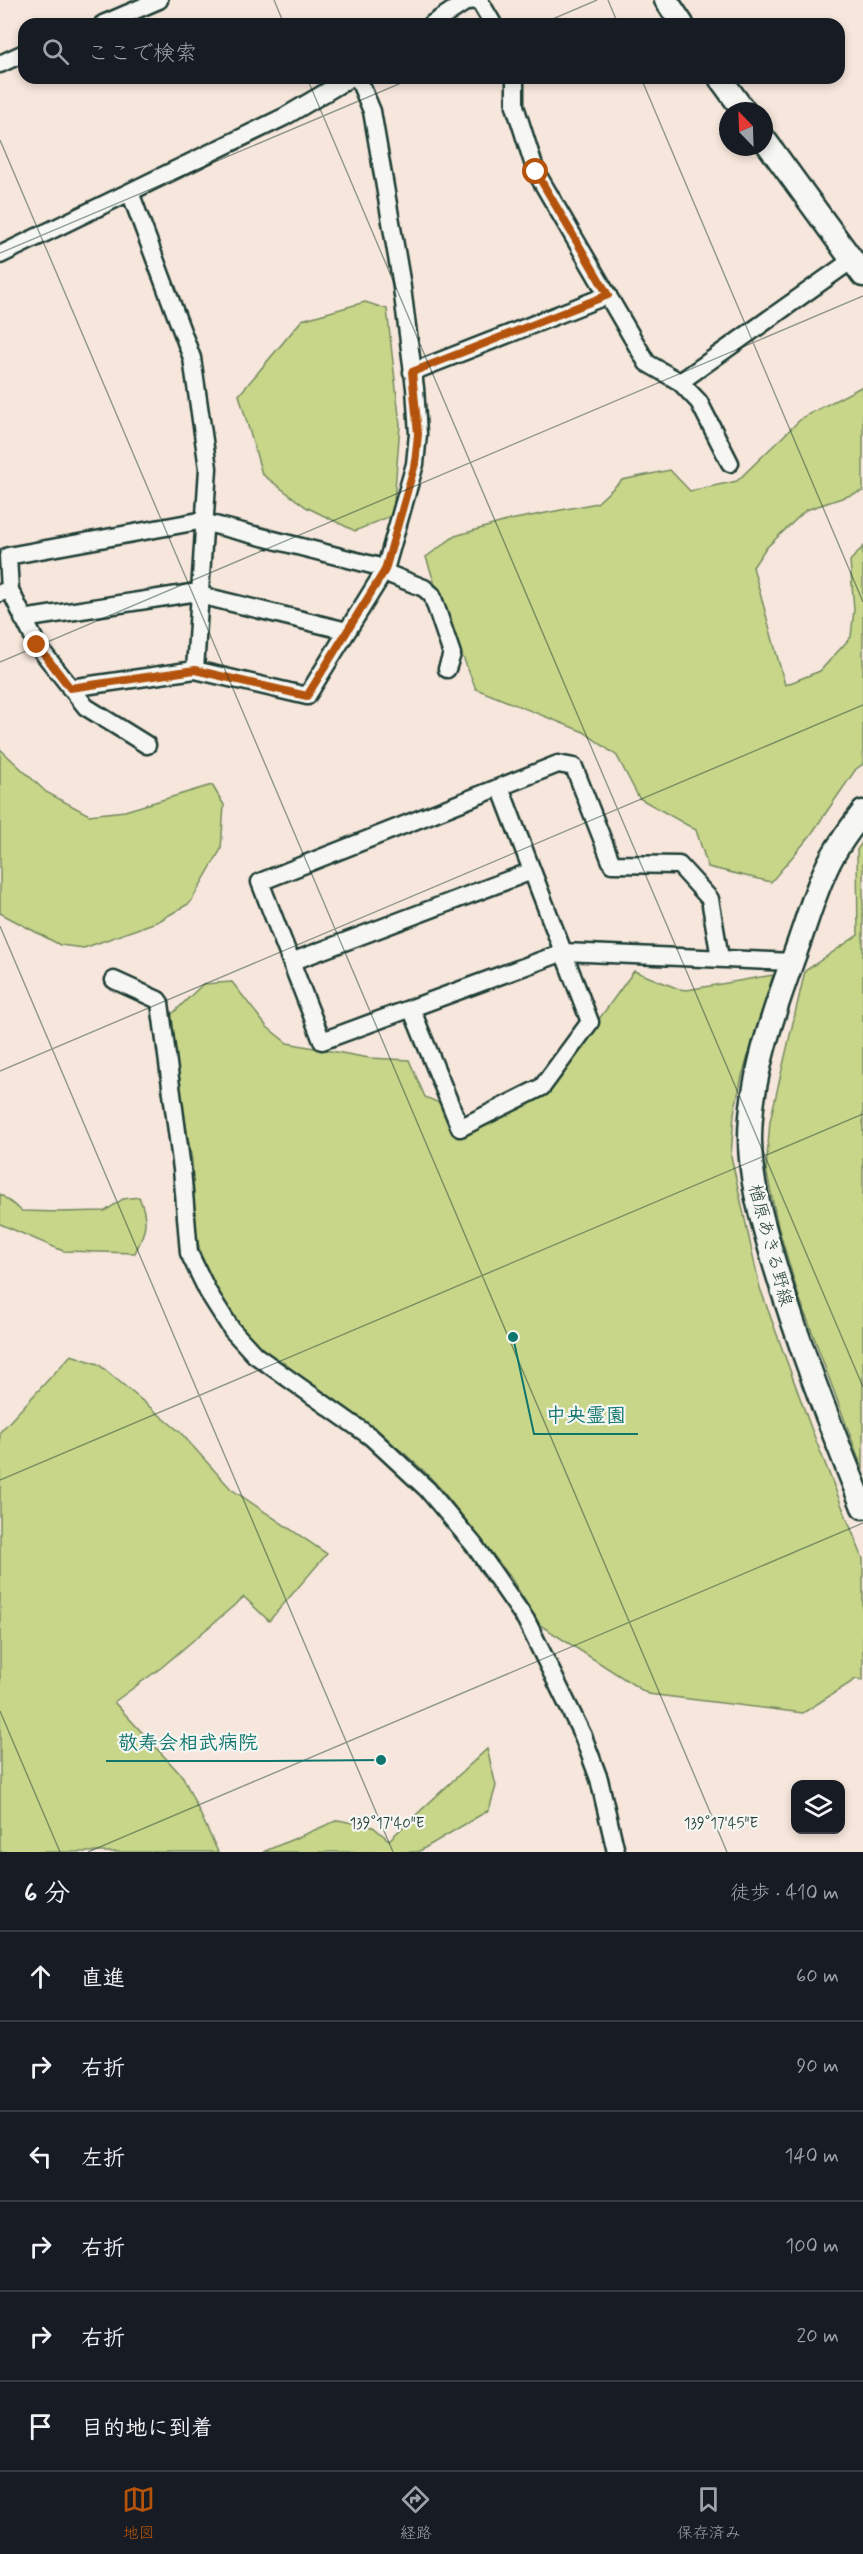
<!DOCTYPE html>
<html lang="ja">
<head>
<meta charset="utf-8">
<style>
  :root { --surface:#171b24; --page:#20242c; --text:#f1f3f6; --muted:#9ea1a6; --line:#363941; --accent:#b45309 }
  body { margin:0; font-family:Mynerve,"Klee One",sans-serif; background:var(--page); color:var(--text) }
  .controls { position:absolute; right:18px; bottom:18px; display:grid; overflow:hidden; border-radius:12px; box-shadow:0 3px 9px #0003 }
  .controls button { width:54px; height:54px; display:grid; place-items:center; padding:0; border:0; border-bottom:2px solid var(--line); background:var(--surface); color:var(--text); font:30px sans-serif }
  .compass { position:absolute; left:719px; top:102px; width:54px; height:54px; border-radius:50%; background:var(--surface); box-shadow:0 3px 9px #0003; rotate:337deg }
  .stop { position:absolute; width:18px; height:18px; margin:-14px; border:4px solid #b45309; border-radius:50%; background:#fff }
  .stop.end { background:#b45309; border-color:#fff; box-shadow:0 2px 6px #0008 }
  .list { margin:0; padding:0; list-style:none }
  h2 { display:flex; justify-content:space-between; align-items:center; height:78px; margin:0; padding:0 24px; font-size:26px }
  h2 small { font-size:20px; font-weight:400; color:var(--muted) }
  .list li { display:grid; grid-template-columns:39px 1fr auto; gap:18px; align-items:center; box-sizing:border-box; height:90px; padding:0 24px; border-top:2px solid var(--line) }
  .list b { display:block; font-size:22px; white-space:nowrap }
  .list em { font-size:20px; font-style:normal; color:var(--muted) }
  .icon { flex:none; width:33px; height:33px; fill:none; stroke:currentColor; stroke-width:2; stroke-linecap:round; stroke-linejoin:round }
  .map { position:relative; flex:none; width:863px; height:1852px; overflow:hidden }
  .search { position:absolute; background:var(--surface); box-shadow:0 3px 9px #0003; left:18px; right:18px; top:18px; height:66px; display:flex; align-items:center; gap:15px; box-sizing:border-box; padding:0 21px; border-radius:18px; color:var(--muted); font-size:22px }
  .sheet { height:618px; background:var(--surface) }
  nav { display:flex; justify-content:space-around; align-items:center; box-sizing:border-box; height:84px; border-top:2px solid var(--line); background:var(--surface); font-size:16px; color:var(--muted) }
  nav a { display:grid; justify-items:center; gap:3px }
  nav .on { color:var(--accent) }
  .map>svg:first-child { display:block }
  .green { fill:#c8d68a; stroke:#748a5f; stroke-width:1.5 }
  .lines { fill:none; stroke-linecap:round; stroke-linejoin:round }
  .minor-casing { stroke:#1f3d34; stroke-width:21 }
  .secondary-casing { stroke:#1f3d34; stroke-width:27 }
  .minor { stroke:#f6f6f2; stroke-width:16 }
  .secondary { stroke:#f6f6f2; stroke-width:22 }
  .route { stroke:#b45309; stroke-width:8 }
  .ticks { fill:none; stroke:#1f3d34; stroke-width:1.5; stroke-opacity:0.45 }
  .labels { text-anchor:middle; stroke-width:4.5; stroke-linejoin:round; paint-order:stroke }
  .street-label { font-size:18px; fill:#1f3d34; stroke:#f6f6f2 }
  .ticks-label { font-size:15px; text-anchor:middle; fill:#1f3d34; stroke:#f6f6f2; stroke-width:4.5; stroke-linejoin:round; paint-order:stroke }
  .leader { fill:none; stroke:#0f766e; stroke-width:2 }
  .callout-dot { fill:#0f766e; stroke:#f6f6f2; stroke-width:2 }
  .callout-label { font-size:20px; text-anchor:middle; font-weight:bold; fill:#0f766e; stroke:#f6f6f2; stroke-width:4.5; stroke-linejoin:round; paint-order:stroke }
</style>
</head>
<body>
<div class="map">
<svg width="863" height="1852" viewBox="0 0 863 1852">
  <rect width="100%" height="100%" fill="#f6e6db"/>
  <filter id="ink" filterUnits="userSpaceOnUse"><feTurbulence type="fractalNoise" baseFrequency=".0167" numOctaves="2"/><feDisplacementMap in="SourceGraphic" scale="12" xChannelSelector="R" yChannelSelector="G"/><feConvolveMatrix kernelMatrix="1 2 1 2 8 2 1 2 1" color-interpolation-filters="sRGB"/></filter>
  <g filter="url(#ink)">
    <path class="green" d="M365 302 387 309 400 425 393 515 355 531 306 507 262 474 239 395 302 320Z
      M863 386V491L806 510 765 549 753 567 785 685 820 671 851 637 854 609 850 561 863 547V764L856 769 810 836 771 882 708 867 696 830 639 798 617 756 584 732 476 689 441 603 426 557 455 536 510 520 597 503 622 480 670 470 690 491 737 481 803 417Z
      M0 749 46 792 89 815 125 811 212 785 224 805 221 849 190 903 159 921 84 948 60 945 0 913Z
      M863 841V1470L798 1294 778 1226 766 1169 770 1121 805 971 858 935 857 850Z
      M634 971 679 989 687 990 773 975 742 1076 734 1113 731 1156 760 1288 811 1428 863 1559V1680L856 1679 803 1713 648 1694 540 1625 509 1575 441 1489 424 1471 404 1453 315 1387 261 1351 237 1324 218 1294 201 1255 196 1234 192 1160 167 1019 203 984 232 982 267 1027 287 1043 369 1058 409 1060 425 1097 449 1107 457 1132 546 1092Z
      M0 1194 22 1211 60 1212 105 1211 123 1199 139 1197C149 1220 146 1231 135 1253L63 1251 0 1224Z
      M71 1355 98 1364 180 1432 231 1489 327 1554 269 1621 244 1597 162 1667 114 1702 183 1777 218 1852H0V1432Z
      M487 1749 496 1786 489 1810 418 1852H263L338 1820 373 1827 389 1840Z"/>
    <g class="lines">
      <defs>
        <path id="minor" d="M479 0 493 24
          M103 24 159 0
          M432 24 467 1 478 0
          M0 64 24 53
          M515 78V106L536 172 647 363 680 382 699 402 730 463
          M130 192 192 358 208 468 195 670 307 696 385 570 415 464 418 434 415 388 401 280 372 111 358 78
          M0 255 284 117 350 78
          M412 372 608 295
          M680 382 852 260
          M10 590 37 645 86 707 147 745
          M0 593 10 590 8 556 199 521 380 567 391 575 424 588 432 595 452 654 447 669
          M23 619 191 593 347 631
          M70 688 195 670
          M720 958 710 899 679 865 612 864 574 767 558 764 260 882 322 1041 564 952 792 962
          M291 962 532 871
          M114 980 158 1000 160 1003 182 1169 189 1253 208 1292 232 1330 255 1355 371 1437 427 1489 474 1545 526 1620 583 1736 599 1779 616 1852
          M411 1008 460 1128 542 1087 590 1022 500 787"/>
        <path id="secondary" d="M666 0 682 24
          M720 78 744 111
          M764 139 863 275
          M863 812C852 826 841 841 832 857 815 888 806 925 793 959 773 1014 750 1079 750 1139 750 1181 762 1219 773 1259 798 1344 830 1425 863 1507"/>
      </defs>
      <use href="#minor" class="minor-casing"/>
      <use href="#secondary" class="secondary-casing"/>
      <use href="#minor" class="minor"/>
      <use href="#secondary" class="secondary"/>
    </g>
  </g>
  <g class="lines" filter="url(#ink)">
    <path class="route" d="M37 645 70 688 195 670 307 696 385 570 415 464 418 434 412 372 608 295 536 172"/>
  </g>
  <path class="ticks" d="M274 0 284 24M608 0 618 24M541 24 597 0M307 78 863 1387M641 78 863 602M0 140 727 1852M0 253 413 78M0 662 863 296M0 926 393 1852M0 1071 863 705M0 1480 863 1114M0 1711 60 1852M88 1852 863 1523"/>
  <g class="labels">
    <g class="street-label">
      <text transform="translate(771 1245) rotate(75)" y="6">楢原あきる野線</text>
    </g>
  </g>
  <g class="ticks-label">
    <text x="387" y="1828">139°17'40"E</text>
    <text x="721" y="1828">139°17'45"E</text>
  </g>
  <path class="leader" d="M513 1337L534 1434H638M381 1760L270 1761H106"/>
  <g class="callout-dot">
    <circle cx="513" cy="1337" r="6"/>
    <circle cx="381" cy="1760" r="6"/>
  </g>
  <g class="callout-label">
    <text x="586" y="1422">中央霊園</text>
    <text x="188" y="1749">敬寿会相武病院</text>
  </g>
</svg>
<div class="controls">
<button><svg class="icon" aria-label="layers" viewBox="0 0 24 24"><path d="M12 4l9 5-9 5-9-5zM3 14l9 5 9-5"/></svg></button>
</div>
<svg class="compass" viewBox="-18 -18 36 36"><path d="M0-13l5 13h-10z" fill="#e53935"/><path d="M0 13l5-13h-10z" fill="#9ea1a6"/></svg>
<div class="stop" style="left:536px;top:172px"></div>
<div class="stop end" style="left:37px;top:645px"></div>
<div class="search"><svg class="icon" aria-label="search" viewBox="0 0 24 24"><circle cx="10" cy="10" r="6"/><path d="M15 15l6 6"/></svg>ここで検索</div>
</div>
<section class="sheet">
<h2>6 分<small>徒歩 · 410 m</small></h2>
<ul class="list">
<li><svg class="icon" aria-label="ahead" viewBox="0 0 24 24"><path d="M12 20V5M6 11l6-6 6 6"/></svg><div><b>直進</b></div><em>60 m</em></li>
<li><svg class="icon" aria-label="right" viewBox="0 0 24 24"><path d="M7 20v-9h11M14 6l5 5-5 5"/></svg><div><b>右折</b></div><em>90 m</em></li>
<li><svg class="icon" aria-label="left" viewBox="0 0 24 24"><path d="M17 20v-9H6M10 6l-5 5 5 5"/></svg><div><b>左折</b></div><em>140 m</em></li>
<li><svg class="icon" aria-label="right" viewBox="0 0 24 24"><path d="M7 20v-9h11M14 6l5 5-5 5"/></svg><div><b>右折</b></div><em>100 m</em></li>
<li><svg class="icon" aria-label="right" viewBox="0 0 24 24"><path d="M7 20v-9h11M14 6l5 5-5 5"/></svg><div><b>右折</b></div><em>20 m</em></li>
<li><svg class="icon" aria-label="arrive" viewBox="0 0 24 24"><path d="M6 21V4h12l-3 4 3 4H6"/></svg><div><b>目的地に到着</b></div></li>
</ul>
</section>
<nav>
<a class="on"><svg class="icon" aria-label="map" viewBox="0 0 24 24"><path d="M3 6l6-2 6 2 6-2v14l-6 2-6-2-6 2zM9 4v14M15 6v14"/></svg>地図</a>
<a><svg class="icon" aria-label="directions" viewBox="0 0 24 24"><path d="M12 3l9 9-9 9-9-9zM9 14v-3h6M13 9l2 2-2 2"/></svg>経路</a>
<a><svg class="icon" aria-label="saved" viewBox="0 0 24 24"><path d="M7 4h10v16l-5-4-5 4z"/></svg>保存済み</a>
</nav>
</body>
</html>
